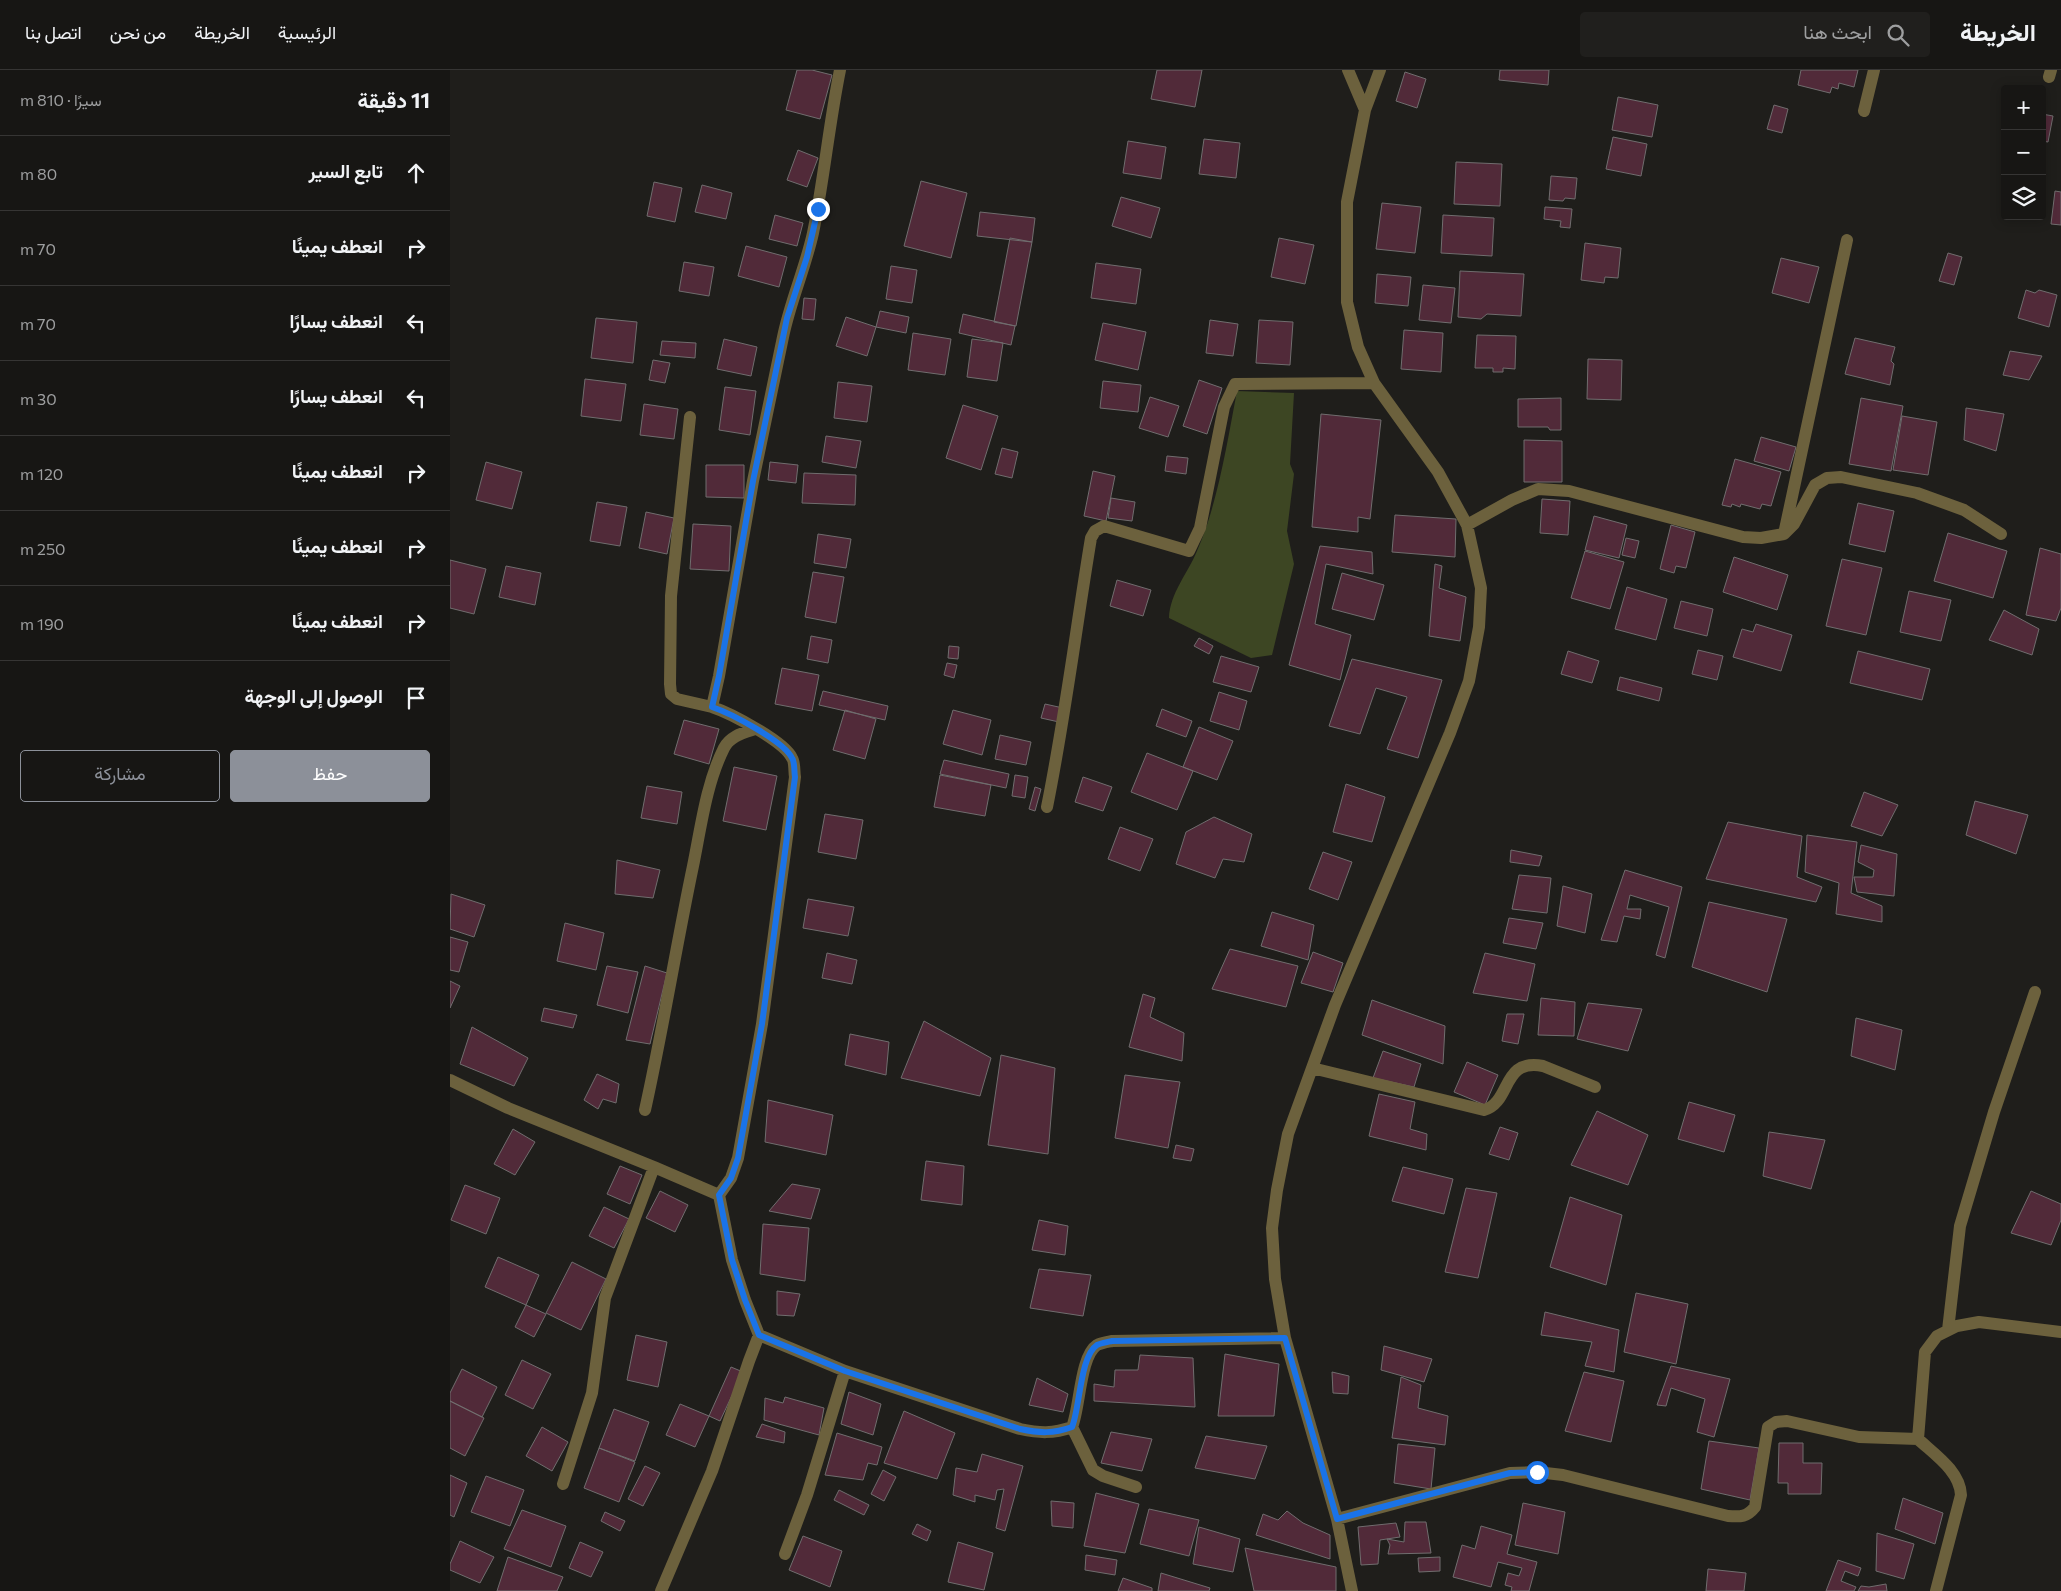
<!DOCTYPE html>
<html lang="ar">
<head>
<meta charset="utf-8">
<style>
  :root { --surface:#171614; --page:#201f1d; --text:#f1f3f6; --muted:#9e9fa0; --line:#363534; --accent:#8c9099 }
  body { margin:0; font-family:Commissioner,Vazirmatn,sans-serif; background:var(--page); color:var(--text); direction:rtl }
  .controls { position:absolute; right:15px; top:15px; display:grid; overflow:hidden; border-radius:5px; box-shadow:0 2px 12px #0003 }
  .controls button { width:45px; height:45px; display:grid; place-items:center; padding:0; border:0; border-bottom:1px solid var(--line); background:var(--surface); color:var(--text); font:25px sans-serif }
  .stop { position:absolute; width:15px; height:15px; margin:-11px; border:4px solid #1a73e8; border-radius:50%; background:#fff }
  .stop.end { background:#1a73e8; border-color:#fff; box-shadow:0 1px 5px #0008 }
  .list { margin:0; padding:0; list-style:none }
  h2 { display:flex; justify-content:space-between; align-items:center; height:65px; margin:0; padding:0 20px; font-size:21px }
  h2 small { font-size:16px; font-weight:400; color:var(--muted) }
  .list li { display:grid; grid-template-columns:32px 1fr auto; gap:15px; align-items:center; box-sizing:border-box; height:75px; padding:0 20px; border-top:1px solid var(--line) }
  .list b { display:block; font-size:19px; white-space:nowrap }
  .list em { font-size:16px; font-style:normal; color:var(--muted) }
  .actions { display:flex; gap:10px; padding:15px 20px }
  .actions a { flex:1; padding:11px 0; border:1px solid var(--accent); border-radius:5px; text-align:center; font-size:18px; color:var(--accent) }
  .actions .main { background:var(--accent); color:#fff }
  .icon { flex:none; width:28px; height:28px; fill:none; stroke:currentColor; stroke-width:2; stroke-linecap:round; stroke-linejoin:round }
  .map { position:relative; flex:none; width:1611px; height:1521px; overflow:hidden; direction:ltr }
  header { display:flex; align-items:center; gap:30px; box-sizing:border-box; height:70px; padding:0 25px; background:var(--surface); border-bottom:1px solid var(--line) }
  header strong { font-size:24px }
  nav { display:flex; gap:28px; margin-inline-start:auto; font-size:18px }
  .search { width:350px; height:45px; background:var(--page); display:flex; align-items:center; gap:12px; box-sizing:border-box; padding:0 18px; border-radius:5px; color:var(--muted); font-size:19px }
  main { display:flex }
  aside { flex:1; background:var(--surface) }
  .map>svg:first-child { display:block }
  .green { fill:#3d4623 }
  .building { fill:#512a39; stroke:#706d6e }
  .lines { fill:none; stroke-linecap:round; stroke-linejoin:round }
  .street { stroke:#6c613d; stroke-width:12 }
  .route { stroke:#1a73e8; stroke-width:6 }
</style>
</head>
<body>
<header>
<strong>الخريطة</strong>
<div class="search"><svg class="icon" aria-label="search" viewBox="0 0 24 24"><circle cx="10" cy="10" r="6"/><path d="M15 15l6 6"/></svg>ابحث هنا</div>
<nav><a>الرئيسية</a><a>الخريطة</a><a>من نحن</a><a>اتصل بنا</a></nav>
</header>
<main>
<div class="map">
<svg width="1611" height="1521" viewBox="0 0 1611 1521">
  <rect width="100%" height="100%" fill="#1f1e1b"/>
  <path class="green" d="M787 321 844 323 840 394 844 404 837 461 844 494 822 585 801 588 719 548C720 523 738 503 747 481 768 433 777 373 787 321Z"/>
  <path class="building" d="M347 0H362L382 5 370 49 336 40Z
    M707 0H752L745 37 701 29Z
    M1050 0H1099L1098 15 1049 10Z
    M1351 0H1408L1404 17 1389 13 1388 19 1382 17 1380 23 1348 15Z
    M955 2 976 9 967 38 946 31Z
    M1168 27 1208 35 1202 67 1162 60Z
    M1324 35 1338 39 1332 63 1317 59Z
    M1592 44 1603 46 1598 72 1592 71Z
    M1163 67 1197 74 1191 106 1156 99Z
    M754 69 790 73 786 108 749 104Z
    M678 71 716 77 711 109 673 103Z
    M348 80 368 88 357 117 337 110Z
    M1006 92 1052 94 1050 136 1004 134Z
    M1101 106 1127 108 1125 129 1115 128 1113 131 1099 130Z
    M471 111 517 123 501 188 454 176Z
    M204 112 232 118 225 152 197 146Z
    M252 115 282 123 276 149 245 142Z
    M1605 121 1611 122V155L1601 154Z
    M671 127 710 138 701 168 662 156Z
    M932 133 971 137 965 183 926 179Z
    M1095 137 1122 139 1120 158 1110 157 1111 151 1094 149Z
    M530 142 585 148 582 172 527 166Z
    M325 145 353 153 347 176 319 169Z
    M993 145 1044 148 1042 186 991 183Z
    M560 168 582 172 566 256 544 252Z
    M829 168 864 175 855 214 821 207Z
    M1135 173 1171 178 1168 208 1155 207 1154 213 1131 210Z
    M296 176 337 187 329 217 288 206Z
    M1498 183 1512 187 1504 215 1489 211Z
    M1331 188 1369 197 1359 233 1322 223Z
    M234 192 264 197 259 226 229 221Z
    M646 193 691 199 686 234 641 228Z
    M441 196 467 200 462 233 436 229Z
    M1010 201 1074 204 1071 246 1037 244 1031 249 1008 247Z
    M927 204 961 207 958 236 925 233Z
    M973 215 1005 218 1001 253 969 250Z
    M1576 220 1585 223 1589 220 1607 225 1599 257 1568 248Z
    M354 228 366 229 364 250 352 249Z
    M430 241 459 247 456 263 426 257Z
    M513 244 565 256 561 275 509 263Z
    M396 247 426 257 417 286 386 276Z
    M146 248 187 252 183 293 141 288Z
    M760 250 788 254 783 286 756 283Z
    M809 250 843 252 840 295 806 293Z
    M653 253 696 262 688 300 645 290Z
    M954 260 993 263 991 302 951 299Z
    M463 263 501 269 495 305 458 300Z
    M1027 265 1066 266 1065 299 1053 298V302H1043V298H1025Z
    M1405 268 1445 277 1441 291 1444 294 1440 315 1395 304Z
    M274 269 307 277 301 306 267 299Z
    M522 269 553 273 547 311 517 307Z
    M212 271 246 273 245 288 210 285Z
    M1560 281 1592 286 1579 310 1553 305Z
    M1138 289 1172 290 1171 330 1137 329Z
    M203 290 220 293 215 313 199 310Z
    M135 309 176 314 171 351 131 346Z
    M749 310 772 318 757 364 733 356Z
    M653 311 691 315 688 342 650 338Z
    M388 312 422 316 417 352 384 348Z
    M275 317 306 321 300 365 269 360Z
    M700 327 729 336 718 367 689 358Z
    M1111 328V360H1100L1098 357H1068V329Z
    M1411 328 1453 336 1441 401 1399 394Z
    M194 334 228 339 224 369 190 365Z
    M513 335 548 346 531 400 496 388Z
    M1516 338 1554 344 1546 381 1514 370Z
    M871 344 931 350 920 449 908 447V462L862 457Z
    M1452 346 1487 352 1478 405 1443 400Z
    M376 366 411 371 406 398 372 392Z
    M1311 367 1346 377 1339 401 1304 391Z
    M1074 370 1112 371V412H1074Z
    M552 378 568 382 562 408 545 404Z
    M717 386 738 388 736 404 715 401Z
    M1285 389 1331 402 1321 436 1312 434 1310 439 1291 434 1290 437 1282 434 1281 437 1272 435Z
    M36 392 72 402 62 439 26 430Z
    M320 392 348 395 346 413 318 410Z
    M256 395H294V428L256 427Z
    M643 401 665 406 656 451 634 446Z
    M354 403 406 405 405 435 352 433Z
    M661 428 685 432 682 451 658 448Z
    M1092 429 1120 431 1118 465 1090 463Z
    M147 432 177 437 170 476 140 471Z
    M1408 433 1444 441 1435 482 1399 474Z
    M196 442 224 448 217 484 189 478Z
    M945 445 1006 449 1005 487 942 482Z
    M1144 446 1177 455 1169 488 1135 480Z
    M243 454 281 456 279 501 240 499Z
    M1221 455 1245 462 1236 498 1226 496 1224 503 1210 499Z
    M1498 463 1557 481 1543 528 1484 511Z
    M368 464 401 469 396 498 364 493Z
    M1176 468 1189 471 1185 488 1172 485Z
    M870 476 922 482 923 504 876 494 865 554 901 565 890 610 839 595Z
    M1590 478 1611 484V538L1606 551 1576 545Z
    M1135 481 1174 492 1160 539 1121 528Z
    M1284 487 1338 505 1327 540 1273 522Z
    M1392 489 1432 498 1416 565 1376 556Z
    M0 490 36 499 24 544 0 538Z
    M985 494 992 496 989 518 1016 527 1010 571 979 566Z
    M56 496 91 503 85 535 49 527Z
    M363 502 394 507 386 553 355 547Z
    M892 503 934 515 924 550 882 539Z
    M667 510 701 520 693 546 660 536Z
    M1177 517 1217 529 1206 570 1165 559Z
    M1459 521 1501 530 1491 571 1450 562Z
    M1231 531 1263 539 1257 566 1224 558Z
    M1554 540 1589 559 1582 585 1539 570Z
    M1306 554 1342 565 1331 601 1283 587 1292 559 1303 562Z
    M361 566 382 570 378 593 357 589Z
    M749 568 763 576 759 584 744 576Z
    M499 576 509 577 508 589 498 588Z
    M1248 580 1273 586 1267 610 1242 604Z
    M1118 581 1149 591 1142 613 1111 604Z
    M1408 581 1480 599 1472 630 1400 613Z
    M771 586 809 597 801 622 763 612Z
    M902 589 992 610 968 688 937 679 957 627 926 618 910 664 879 656Z
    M497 593 507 595 504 608 494 605Z
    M332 598 369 605 362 641 325 634Z
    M1170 607 1212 618 1209 631 1167 620Z
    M373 621 438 636 435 650 369 635Z
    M769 622 797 631 789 660 760 651Z
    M595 634 613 638 609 652 591 648Z
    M712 639 742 651 736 667 706 656Z
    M395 640 426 649 415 689 383 680Z
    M503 640 541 650 532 685 493 674Z
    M234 650 269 659 259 694 224 684Z
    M749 657 783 671 767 710 733 697Z
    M550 665 581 672 576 695 545 689Z
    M697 683 743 701 727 740 681 722Z
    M494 690 559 704 556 718 490 704Z
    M284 697 327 706 316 760 273 751Z
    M490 705 541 715 535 746 484 737Z
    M565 705 578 707 575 728 562 726Z
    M633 707 662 717 653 741 625 732Z
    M896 714 935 727 922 772 883 762Z
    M197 716 232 722 227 754 191 748Z
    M585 717 591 719 585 741 579 739Z
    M1414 722 1448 735 1432 766 1401 756Z
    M1525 731 1578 745 1566 784 1516 765Z
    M375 744 413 750 406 789 368 782Z
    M764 747 802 764 794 792 773 789 765 808 726 794 736 762Z
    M1278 752 1352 766 1347 807 1372 817 1366 832 1256 809Z
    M670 757 703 769 690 801 658 789Z
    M1357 765 1407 772 1401 823 1432 836V852L1386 844 1389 813 1355 802Z
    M1411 775 1447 784 1444 826 1407 822 1404 807H1423L1424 800 1408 792Z
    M1061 780 1092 786 1089 796 1060 792Z
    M873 782 902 792 888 830 859 819Z
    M167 790 210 800 203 828 165 824Z
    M1175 800 1232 817 1215 888 1206 885 1219 837 1180 825 1177 839H1191L1190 849 1174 846 1167 872 1151 870Z
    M1069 805 1101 808 1097 843 1062 839Z
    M1113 816 1142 824 1135 863 1107 856Z
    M1 824 35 835 24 867 0 859Z
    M358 829 404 837 398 866 353 858Z
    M1259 832 1337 849 1317 922 1242 897Z
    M822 842 864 855 858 890 811 876Z
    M1059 848 1093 853 1086 879 1053 873Z
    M115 853 154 863 146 900 107 891Z
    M0 867 18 872 9 902 0 900Z
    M780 879 848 896 836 937 762 919Z
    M863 882 893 893 883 922 851 913Z
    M377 883 407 890 402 914 372 908Z
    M1035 883 1085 894 1077 931 1023 923Z
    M157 896 188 902 178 943 147 935Z
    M195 896 217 903 200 974 176 970Z
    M0 911 10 916 0 938Z
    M693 924 705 928 700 947 734 963 732 991 679 977Z
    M1091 928 1125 932 1124 966 1088 965Z
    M922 930 995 956 993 994 912 965Z
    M1138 933 1192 939 1178 981 1127 969Z
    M94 938 127 945 123 958 91 951Z
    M1057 944H1074L1068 974 1052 971Z
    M1406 948 1452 960 1445 1000 1401 986Z
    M474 951 541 988 530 1026 451 1008Z
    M22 957 78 988 64 1016 10 994Z
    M400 964 439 972 436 1005 395 995Z
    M933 981 971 994 964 1017 923 1008Z
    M551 985 605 998 598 1084 538 1075Z
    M1017 992 1048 1005 1035 1035 1004 1022Z
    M147 1004 169 1014 166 1033 153 1029 148 1039 134 1030Z
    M675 1005 730 1012 718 1078 665 1068Z
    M929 1024 965 1032 960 1059 977 1064 976 1080 919 1066Z
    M318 1030 383 1045 376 1085 315 1072Z
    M1239 1032 1285 1045 1274 1082 1228 1069Z
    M1147 1041 1198 1065 1178 1115 1121 1095Z
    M1050 1057 1068 1063 1059 1090 1039 1084Z
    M63 1059 85 1072 65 1105 44 1094Z
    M1319 1062 1375 1070 1361 1119 1313 1106Z
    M726 1075 744 1079 741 1091 723 1088Z
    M476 1091 514 1096 512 1135 471 1130Z
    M170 1096 192 1105 180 1134 157 1124Z
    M953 1097 1003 1109 994 1144 942 1131Z
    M342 1114 370 1119 361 1149 319 1141Z
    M15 1115 50 1128 36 1164 1 1150Z
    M1016 1118 1047 1123 1028 1208 995 1202Z
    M210 1121 238 1135 225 1162 196 1148Z
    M1581 1121 1611 1134V1150L1601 1175 1561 1163Z
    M1120 1127 1172 1145 1156 1215 1100 1197Z
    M154 1137 179 1149 164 1178 139 1166Z
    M589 1150 618 1156 615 1185 582 1180Z
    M313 1154 359 1158 355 1211 310 1204Z
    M48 1187 89 1205 76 1235 35 1217Z
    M122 1192 156 1209 131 1260 96 1243Z
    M589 1199 641 1205 633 1246 580 1238Z
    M327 1221 350 1224 344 1246 327 1245Z
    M1186 1223 1238 1234 1226 1294 1174 1282Z
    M76 1235 96 1244 84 1267 65 1257Z
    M1095 1242 1169 1260 1164 1302 1135 1296 1142 1272 1091 1265Z
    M186 1265 217 1272 208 1317 177 1310Z
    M934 1276 982 1289 974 1312 931 1300Z
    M775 1284 829 1294 824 1346H768Z
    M690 1285 743 1288 745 1337 644 1331V1314L664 1317 665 1300H688Z
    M72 1290 101 1304 83 1339 55 1325Z
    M1221 1296 1280 1309 1264 1367 1247 1362 1255 1329 1221 1318 1216 1336 1207 1335Z
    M281 1297 293 1302 270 1351 259 1346Z
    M12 1299 47 1317 32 1347 0 1331V1323Z
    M882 1302 899 1306 898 1324 883 1323Z
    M1134 1302 1174 1311 1161 1372 1115 1361Z
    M951 1307 971 1315 968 1338 998 1346 995 1375 942 1368Z
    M587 1308 618 1324 613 1342 579 1335Z
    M399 1322 431 1334 423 1365 391 1354Z
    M335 1327 374 1338 369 1365 314 1350 315 1328 333 1333Z
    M0 1331 34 1348 15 1386 0 1378Z
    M230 1334 259 1346 245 1377 216 1365Z
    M164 1339 199 1352 185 1391 149 1378Z
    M454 1341 505 1363 487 1409 434 1393Z
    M312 1354 335 1362 334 1373 306 1367Z
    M92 1357 118 1372 102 1401 76 1386Z
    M661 1362 702 1369 692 1401 651 1393Z
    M387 1363 432 1377 427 1395 418 1393 413 1410 375 1405Z
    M756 1366 817 1376 805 1409 745 1398Z
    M1259 1371 1309 1378 1300 1430 1251 1419Z
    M1329 1373H1353V1393H1372L1371 1424H1338V1413H1328Z
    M948 1374 985 1378 981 1419 944 1413Z
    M149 1378 185 1392 169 1432 134 1418Z
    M532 1384 573 1396 555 1461 546 1458 554 1419 547 1420 545 1430 525 1425V1432L503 1425 506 1398 527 1402Z
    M195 1396 210 1403 193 1436 178 1429Z
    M433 1400 446 1407 434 1431 421 1424Z
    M0 1405 17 1413 4 1447 0 1445Z
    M36 1406 74 1420 60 1456 21 1442Z
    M389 1420 419 1435 414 1445 384 1430Z
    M646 1423 689 1434 675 1483 634 1476Z
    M1453 1428 1493 1443 1485 1474 1445 1459Z
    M601 1431 624 1433 623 1458 602 1456Z
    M1073 1433 1115 1442 1108 1484 1065 1475Z
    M699 1439 749 1450 739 1486 690 1474Z
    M72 1440 116 1456 101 1497 54 1479Z
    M837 1441 853 1453 880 1465V1489L806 1465 813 1444 828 1450Z
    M155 1442 175 1451 170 1461 151 1451Z
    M955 1452H976L981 1483 938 1484 940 1475 937 1469 954 1472Z
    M946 1453 950 1467 930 1470 928 1494 911 1495 908 1457Z
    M467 1454 481 1461 477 1471 462 1464Z
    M1031 1456 1062 1465 1057 1484 1087 1492 1079 1521H1061L1062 1517 1055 1515 1058 1503 1069 1506 1072 1498 1048 1492 1041 1517 1003 1507 1012 1475 1025 1479Z
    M749 1457 790 1469 783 1502 743 1494Z
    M1427 1463 1464 1474 1454 1509 1426 1501Z
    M353 1466 392 1481 380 1517 339 1500Z
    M10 1471 44 1487 30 1513 0 1500V1494Z
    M130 1472 153 1482 141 1507 119 1498Z
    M508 1472 543 1483 534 1520 498 1512Z
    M795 1478 886 1497V1521H804Z
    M636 1485 667 1490 665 1505 635 1500Z
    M58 1487 113 1507 107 1521H47Z
    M990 1487V1501L969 1502 968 1488Z
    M1388 1490 1411 1498 1408 1506 1395 1501 1391 1511 1406 1517 1404 1521H1376Z
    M1258 1499 1296 1503 1294 1521H1256Z
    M711 1503 760 1518 759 1521H708Z
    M673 1508 702 1518V1521H668Z
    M1436 1514 1437 1521H1408L1411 1516 1419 1517Z"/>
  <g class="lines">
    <path class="street" d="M390 0C379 54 374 109 363 163 355 199 340 232 333 267L303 411 269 606 262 637C280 643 334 671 342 688 345 692 344 702 345 707L312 954 288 1088 281 1108 269 1125 282 1190 295 1230 309 1265 395 1301 570 1359C589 1363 603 1364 622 1357 630 1338 630 1286 647 1275 651 1273 657 1272 662 1271L835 1268
      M898 0 915 40
      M1599 7 1601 0
      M1414 41 1424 0
      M240 347 221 526 220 614 221 624 227 629 262 637
      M1017 455 1062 430 1088 419 1119 421 1293 467 1311 468 1334 464 1344 454 1365 415 1377 408 1391 407 1467 423 1514 440 1551 464
      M1334 464 1397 170
      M597 737C615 648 626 558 641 468L645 461 654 456 739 481 750 458 774 337 785 314 924 313
      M862 998 1034 1040C1062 1032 1051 988 1093 996L1145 1017
      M0 1010 58 1038 204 1097 269 1125
      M195 1040C213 959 226 877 243 796 251 757 256 714 274 678 280 666 293 663 305 659
      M1498 1260 1510 1156 1544 1042 1585 922
      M622 1357 643 1400 653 1406 686 1417
      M1468 1369 1475 1282 1487 1266 1507 1256 1529 1252 1611 1262
      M113 1414 142 1323 155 1228 204 1097
      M887 1449 1060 1403 1087 1402 1113 1405 1278 1446C1291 1447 1297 1447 1305 1437L1318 1357 1326 1352 1337 1351 1409 1367 1468 1369C1484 1384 1510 1401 1511 1425L1486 1521
      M335 1484 357 1425 395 1301
      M211 1521 262 1401 299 1291 309 1265
      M902 1521 887 1449 835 1268 825 1209 822 1158 827 1120 838 1064 885 935 1000 663 1019 611 1029 557 1031 518 1017 455 988 402 924 313 908 277 897 232V132L915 40 930 0"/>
  </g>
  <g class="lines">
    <path class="route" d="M368 139 357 187 337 248 303 411 269 606 262 637C280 643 334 671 342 688 345 692 344 702 345 707L312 954 288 1088 281 1108 269 1125 282 1190 295 1230 309 1265 395 1301 570 1359C589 1363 603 1364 622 1357 630 1338 630 1286 647 1275 651 1273 657 1272 662 1271L835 1268 887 1449 1060 1403 1087 1402"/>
  </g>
</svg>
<div class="controls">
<button>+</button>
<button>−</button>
<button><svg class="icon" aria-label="layers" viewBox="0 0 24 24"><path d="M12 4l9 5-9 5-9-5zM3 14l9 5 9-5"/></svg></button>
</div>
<div class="stop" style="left:1087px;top:1402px"></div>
<div class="stop end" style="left:368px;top:139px"></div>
</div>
<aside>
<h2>11 دقيقة<small>سيرًا · 810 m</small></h2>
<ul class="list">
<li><svg class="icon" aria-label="ahead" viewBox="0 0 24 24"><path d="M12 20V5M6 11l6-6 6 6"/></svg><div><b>تابع السير</b></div><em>80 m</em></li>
<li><svg class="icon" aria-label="right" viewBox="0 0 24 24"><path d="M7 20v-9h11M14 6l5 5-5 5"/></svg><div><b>انعطف يمينًا</b></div><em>70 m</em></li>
<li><svg class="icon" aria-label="left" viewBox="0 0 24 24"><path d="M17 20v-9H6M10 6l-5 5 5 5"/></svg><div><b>انعطف يسارًا</b></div><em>70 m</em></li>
<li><svg class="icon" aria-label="left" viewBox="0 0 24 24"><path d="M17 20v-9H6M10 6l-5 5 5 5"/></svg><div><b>انعطف يسارًا</b></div><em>30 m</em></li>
<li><svg class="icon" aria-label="right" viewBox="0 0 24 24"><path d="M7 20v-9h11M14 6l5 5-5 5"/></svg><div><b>انعطف يمينًا</b></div><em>120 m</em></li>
<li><svg class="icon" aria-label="right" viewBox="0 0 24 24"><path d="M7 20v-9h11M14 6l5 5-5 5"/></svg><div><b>انعطف يمينًا</b></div><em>250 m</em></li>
<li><svg class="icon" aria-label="right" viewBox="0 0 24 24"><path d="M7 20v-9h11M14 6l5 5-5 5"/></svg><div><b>انعطف يمينًا</b></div><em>190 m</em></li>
<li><svg class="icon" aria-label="arrive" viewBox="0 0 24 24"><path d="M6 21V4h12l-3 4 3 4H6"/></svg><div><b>الوصول إلى الوجهة</b></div></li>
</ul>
<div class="actions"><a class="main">حفظ</a><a>مشاركة</a></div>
</aside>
</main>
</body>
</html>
